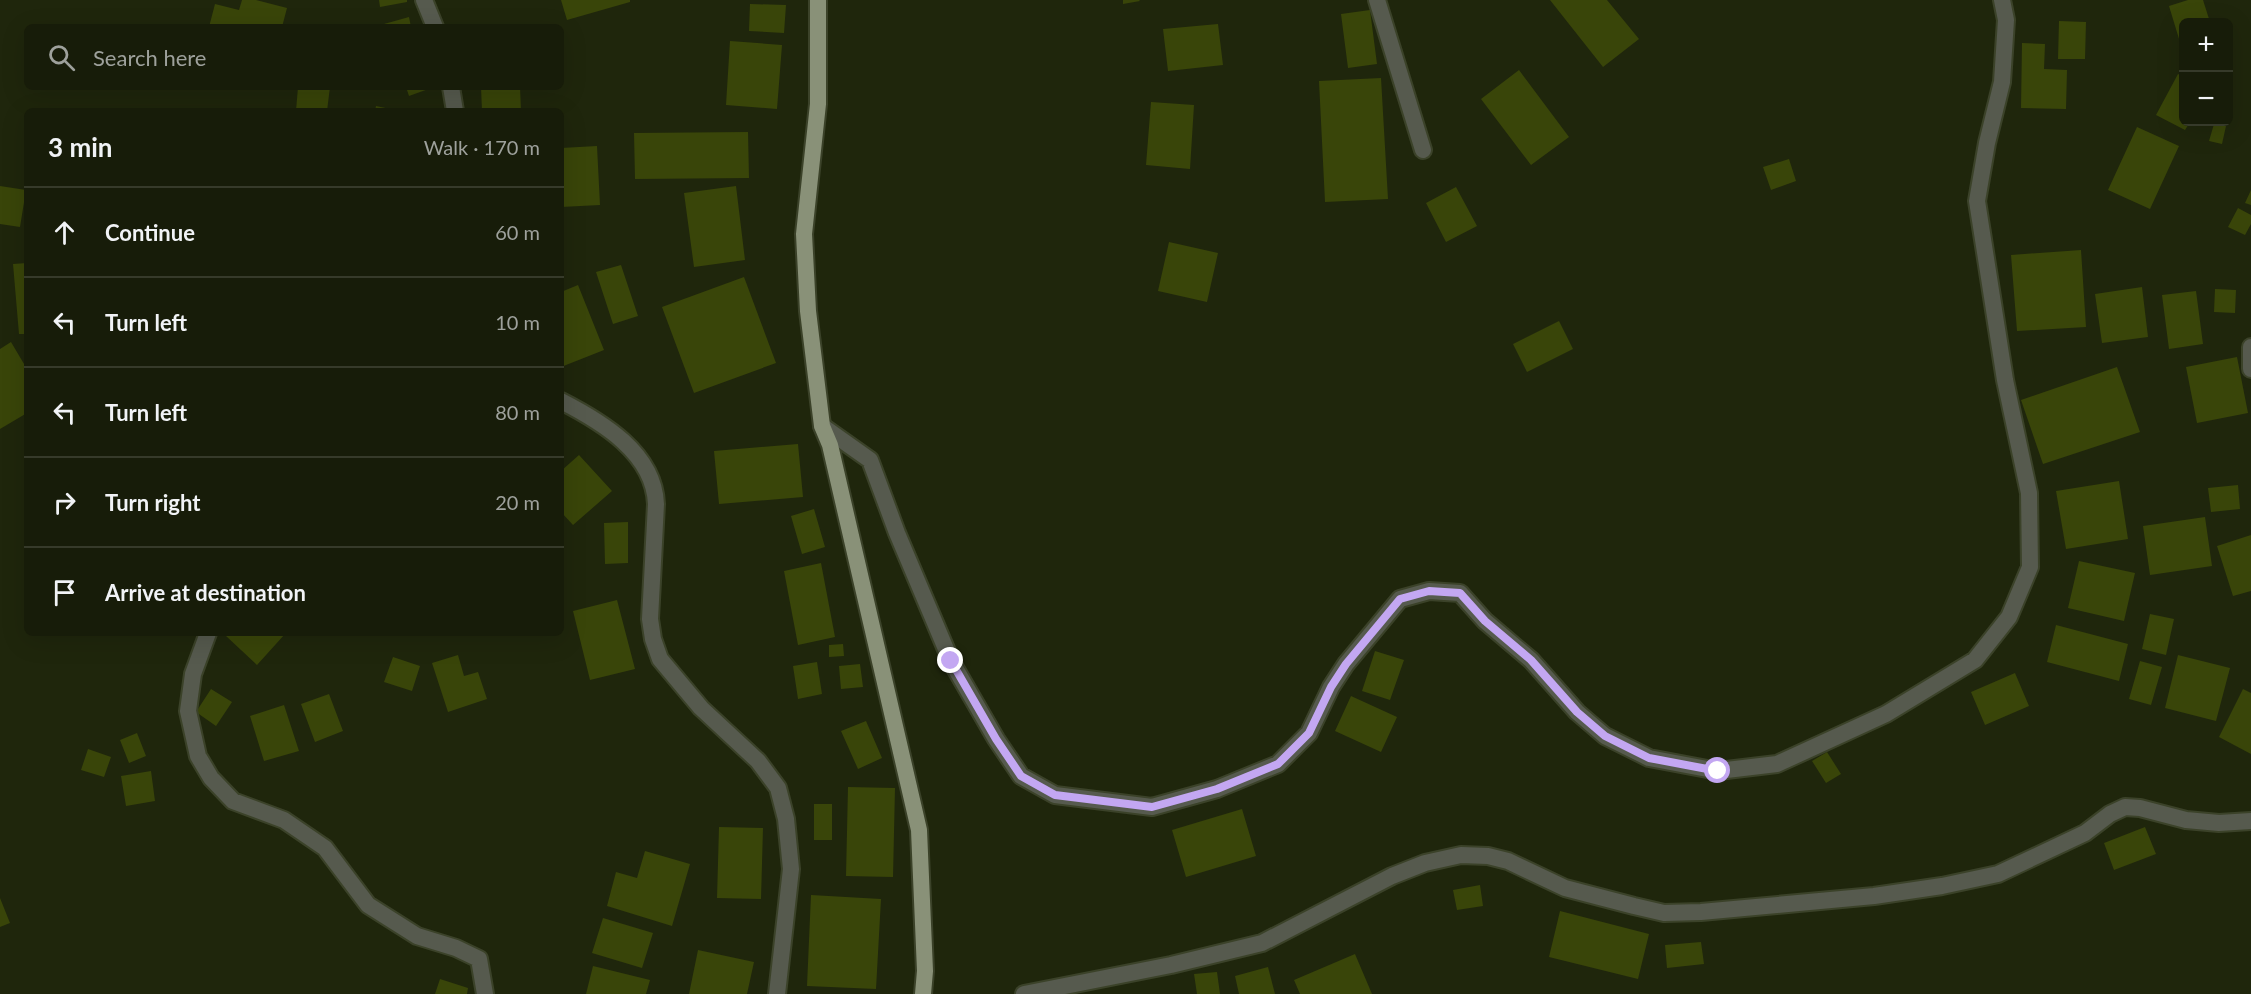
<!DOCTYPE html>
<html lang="en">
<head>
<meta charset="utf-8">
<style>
  :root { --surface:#171c09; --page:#242917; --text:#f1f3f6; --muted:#9ea19c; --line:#363a2a }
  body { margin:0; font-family:Lato,sans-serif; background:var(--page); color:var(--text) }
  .controls { position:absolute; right:18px; top:18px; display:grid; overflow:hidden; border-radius:9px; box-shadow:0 6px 24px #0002 }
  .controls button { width:54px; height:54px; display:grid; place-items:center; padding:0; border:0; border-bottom:2px solid var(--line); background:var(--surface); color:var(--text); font:30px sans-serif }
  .stop { position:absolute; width:18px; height:18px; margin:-14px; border:4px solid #c3a7f2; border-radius:50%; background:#fff }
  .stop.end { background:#c3a7f2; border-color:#fff; box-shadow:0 2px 6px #0008 }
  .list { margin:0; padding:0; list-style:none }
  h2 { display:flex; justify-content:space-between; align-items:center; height:78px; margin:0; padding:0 24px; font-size:26px }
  h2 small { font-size:20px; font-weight:400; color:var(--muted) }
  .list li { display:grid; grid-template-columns:39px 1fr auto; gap:18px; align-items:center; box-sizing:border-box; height:90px; padding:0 24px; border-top:2px solid var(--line) }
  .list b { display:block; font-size:22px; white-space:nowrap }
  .list em { font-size:20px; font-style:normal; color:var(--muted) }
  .icon { flex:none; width:33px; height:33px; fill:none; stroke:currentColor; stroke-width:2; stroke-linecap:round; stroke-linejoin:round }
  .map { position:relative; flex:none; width:2251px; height:994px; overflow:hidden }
  .search { position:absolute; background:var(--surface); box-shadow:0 6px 24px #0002; left:24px; top:24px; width:540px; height:66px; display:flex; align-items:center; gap:15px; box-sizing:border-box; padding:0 21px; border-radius:9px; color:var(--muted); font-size:22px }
  .panel { position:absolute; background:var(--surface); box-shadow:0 6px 24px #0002; left:24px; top:108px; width:540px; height:528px; border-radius:9px }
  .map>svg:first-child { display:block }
  .building { fill:#394509 }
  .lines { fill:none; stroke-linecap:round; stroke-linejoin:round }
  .minor-casing { stroke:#3b4229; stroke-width:20 }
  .primary-casing { stroke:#3b4229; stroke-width:20 }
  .minor { stroke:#565a4e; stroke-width:16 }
  .primary { stroke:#899178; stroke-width:16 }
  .route { stroke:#c3a7f2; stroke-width:8 }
</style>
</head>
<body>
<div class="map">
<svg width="2251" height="994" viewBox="0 0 2251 994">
  <rect width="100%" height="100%" fill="#1f260c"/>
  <path class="building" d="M242 0H256L287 8 282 27H209L215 4 239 10Z
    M379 0H407V2L380 7Z
    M561 0H630V2L567 20Z
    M1123 0H1139L1140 1 1123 4Z
    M1550 0H1607L1639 39 1603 67Z
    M2188 0H2203L2210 22H2184L2183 52 2169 6Z
    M750 4 786 5 784 33 749 31Z
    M1370 10 1377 64 1348 68 1341 14Z
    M409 17 411 27H385L384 24Z
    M2059 21 2086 22 2085 59H2058Z
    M1218 24 1223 65 1168 71 1163 29Z
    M730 41 782 45 777 109 726 105Z
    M2022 43 2045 44 2044 69 2067 70 2066 109 2021 108Z
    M1519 70 1569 137 1531 165 1481 99Z
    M2178 74 2184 77V122H2190L2185 130 2156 115Z
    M1381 78 1388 199 1325 202 1319 81Z
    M298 87H330L327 111H296Z
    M406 87H434L409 96Z
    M481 87H520L521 111H482Z
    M1151 102 1194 105 1190 169 1146 165Z
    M376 106 395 110V111H375Z
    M2214 124 2226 126 2222 144 2209 141Z
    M2137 127 2179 146 2150 209 2108 190Z
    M748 132 749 178 635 179 634 133Z
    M597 146 600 205 561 207V148Z
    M1789 159 1796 181 1771 190 1763 167Z
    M0 186 26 190 20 227 0 224Z
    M736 186 745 260 694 267 684 193Z
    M1456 187 1477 226 1446 242 1426 203Z
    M2251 190V205L2245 203Z
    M2238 208 2251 215V224L2245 235 2228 227Z
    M1169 242 1218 253 1207 302 1158 291Z
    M2081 250 2086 327 2017 331 2011 255Z
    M27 263V334H19L13 264Z
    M621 265 638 316 613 324 596 272Z
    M744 277 776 363 694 393 662 307Z
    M578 285 604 350 561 367V292Z
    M2142 287 2148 337 2102 343 2095 294Z
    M2215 289 2236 290 2235 313 2214 312Z
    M2196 291 2203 344 2169 349 2162 295Z
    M1559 321 1573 349 1527 372 1513 344Z
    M11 342 27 369V413L0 429V349Z
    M2237 357 2248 413 2197 423 2186 367Z
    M2117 367 2140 432 2043 464 2021 400Z
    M798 444 803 497 719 504 714 451Z
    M579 455 612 491 573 525 561 512V471Z
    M2119 481 2128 539 2066 549 2056 491Z
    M2238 485 2240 509 2211 512 2208 488Z
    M814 509 825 547 802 554 791 516Z
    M2205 517 2212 566 2150 575 2143 526Z
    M628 522V563L605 564 604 523Z
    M2251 535V591L2233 596 2217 546Z
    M2079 561 2135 573 2124 621 2068 608Z
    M821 563 835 637 798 645 784 571Z
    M617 600 635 669 590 680 573 611Z
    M2150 614 2174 619 2166 655 2142 649Z
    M2056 625 2128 644 2119 681 2047 662Z
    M229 633H284L285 634 257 665 226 636Z
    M843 644 844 656 829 657V645Z
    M1375 651 1404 660 1390 700 1362 691Z
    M458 655 464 676 478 672 487 699 448 712 432 663Z
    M2178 655 2230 668 2216 721 2165 708Z
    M393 657 420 666 412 691 384 682Z
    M2140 661 2162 667 2151 705 2129 699Z
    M817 662 822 694 798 699 793 666Z
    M860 664 863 687 841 689 839 666Z
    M2015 673 2029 706 1985 725 1971 692Z
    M211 689 232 702 216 726 196 712Z
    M2243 689 2251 693V754L2219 737Z
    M329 694 343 731 315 742 301 704Z
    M1351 696 1397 717 1381 752 1335 731Z
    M284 705 299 751 264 761 250 716Z
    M866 721 882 758 858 769 841 731Z
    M137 733 146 756 129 763 120 740Z
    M88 749 111 757 104 777 81 770Z
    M1827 752 1841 774 1826 783 1812 761Z
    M151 771 155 801 126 806 121 776Z
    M848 787 895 788 893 877 846 876Z
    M814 804H832V840H814Z
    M1242 809 1256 856 1186 877 1172 830Z
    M719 827 763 828 761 899 717 898Z
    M2145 827 2156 854 2114 870 2104 843Z
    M645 851 690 864 672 926 607 906 616 872 637 878Z
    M1480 885 1483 906 1457 910 1453 890Z
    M811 895 881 899 876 989 807 986Z
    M0 898 10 923 0 927Z
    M1560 911 1649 934 1638 979 1549 957Z
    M603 918 653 933 642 968 592 953Z
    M1701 942 1704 964 1667 968 1665 945Z
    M698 950 754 962 747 994H689Z
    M1355 954 1372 994H1300L1294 980Z
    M593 966 650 980 646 994H586Z
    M1268 967 1275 994H1239L1235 976Z
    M1217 972 1220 994H1197L1194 974Z
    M440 979 468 988 467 994H435Z"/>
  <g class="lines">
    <defs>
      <path id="minor" d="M424 0 435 27
        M1377 0 1423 150
        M451 87 455 111
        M2251 347V369
        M561 401C602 422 654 453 656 504L650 619 653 639 660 659 701 708 758 761 778 788 786 819 791 869 777 994
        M822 426 870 460 897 533 951 661 996 739 1021 776 1055 795 1152 807 1217 789 1278 764 1309 733 1331 687 1346 664 1400 599 1429 591 1460 593 1485 621 1531 660 1577 712 1605 736 1649 758 1718 771 1777 764 1886 714 1975 660 2009 617 2030 567 2029 493 2005 380 1977 201 1987 143 2002 82 2006 20 2002 0
        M208 633 193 674 188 711 198 756 211 778 233 801 284 820 325 848 368 905 417 936 456 948 479 959 485 994
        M1024 994 1171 965 1262 943 1392 876 1425 863 1461 855 1488 856 1508 861 1565 888 1634 906 1664 913 1701 912 1874 896 1942 886 1998 874 2085 833 2110 814 2125 807 2140 808 2186 820 2219 823 2251 821"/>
      <path id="primary" d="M818 0V104L804 234 808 311 822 426 830 445 919 830 925 971 923 994"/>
    </defs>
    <use href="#minor" class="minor-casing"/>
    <use href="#primary" class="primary-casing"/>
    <use href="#minor" class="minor"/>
    <use href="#primary" class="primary"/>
  </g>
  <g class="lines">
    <path class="route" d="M951 661 996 739 1021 776 1055 795 1152 807 1217 789 1278 764 1309 733 1331 687 1346 664 1400 599 1429 591 1460 593 1485 621 1531 660 1577 712 1605 736 1649 758 1718 771"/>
  </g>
</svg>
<div class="controls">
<button>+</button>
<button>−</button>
</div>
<div class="stop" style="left:1718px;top:771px"></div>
<div class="stop end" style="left:951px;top:661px"></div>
<div class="search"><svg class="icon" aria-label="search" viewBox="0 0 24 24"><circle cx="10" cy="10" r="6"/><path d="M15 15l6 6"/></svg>Search here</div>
<section class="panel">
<h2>3 min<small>Walk · 170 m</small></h2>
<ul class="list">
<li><svg class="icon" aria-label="ahead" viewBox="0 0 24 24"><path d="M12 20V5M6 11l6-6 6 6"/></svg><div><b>Continue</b></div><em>60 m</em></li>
<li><svg class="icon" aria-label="left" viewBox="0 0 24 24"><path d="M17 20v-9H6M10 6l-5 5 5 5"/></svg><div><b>Turn left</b></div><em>10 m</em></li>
<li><svg class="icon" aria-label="left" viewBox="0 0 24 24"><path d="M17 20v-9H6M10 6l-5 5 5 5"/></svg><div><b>Turn left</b></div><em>80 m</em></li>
<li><svg class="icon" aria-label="right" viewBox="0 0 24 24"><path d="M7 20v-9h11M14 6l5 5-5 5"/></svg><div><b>Turn right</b></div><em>20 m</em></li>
<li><svg class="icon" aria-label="arrive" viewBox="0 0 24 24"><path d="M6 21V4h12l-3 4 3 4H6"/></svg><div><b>Arrive at destination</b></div></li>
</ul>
</section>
</div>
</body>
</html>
